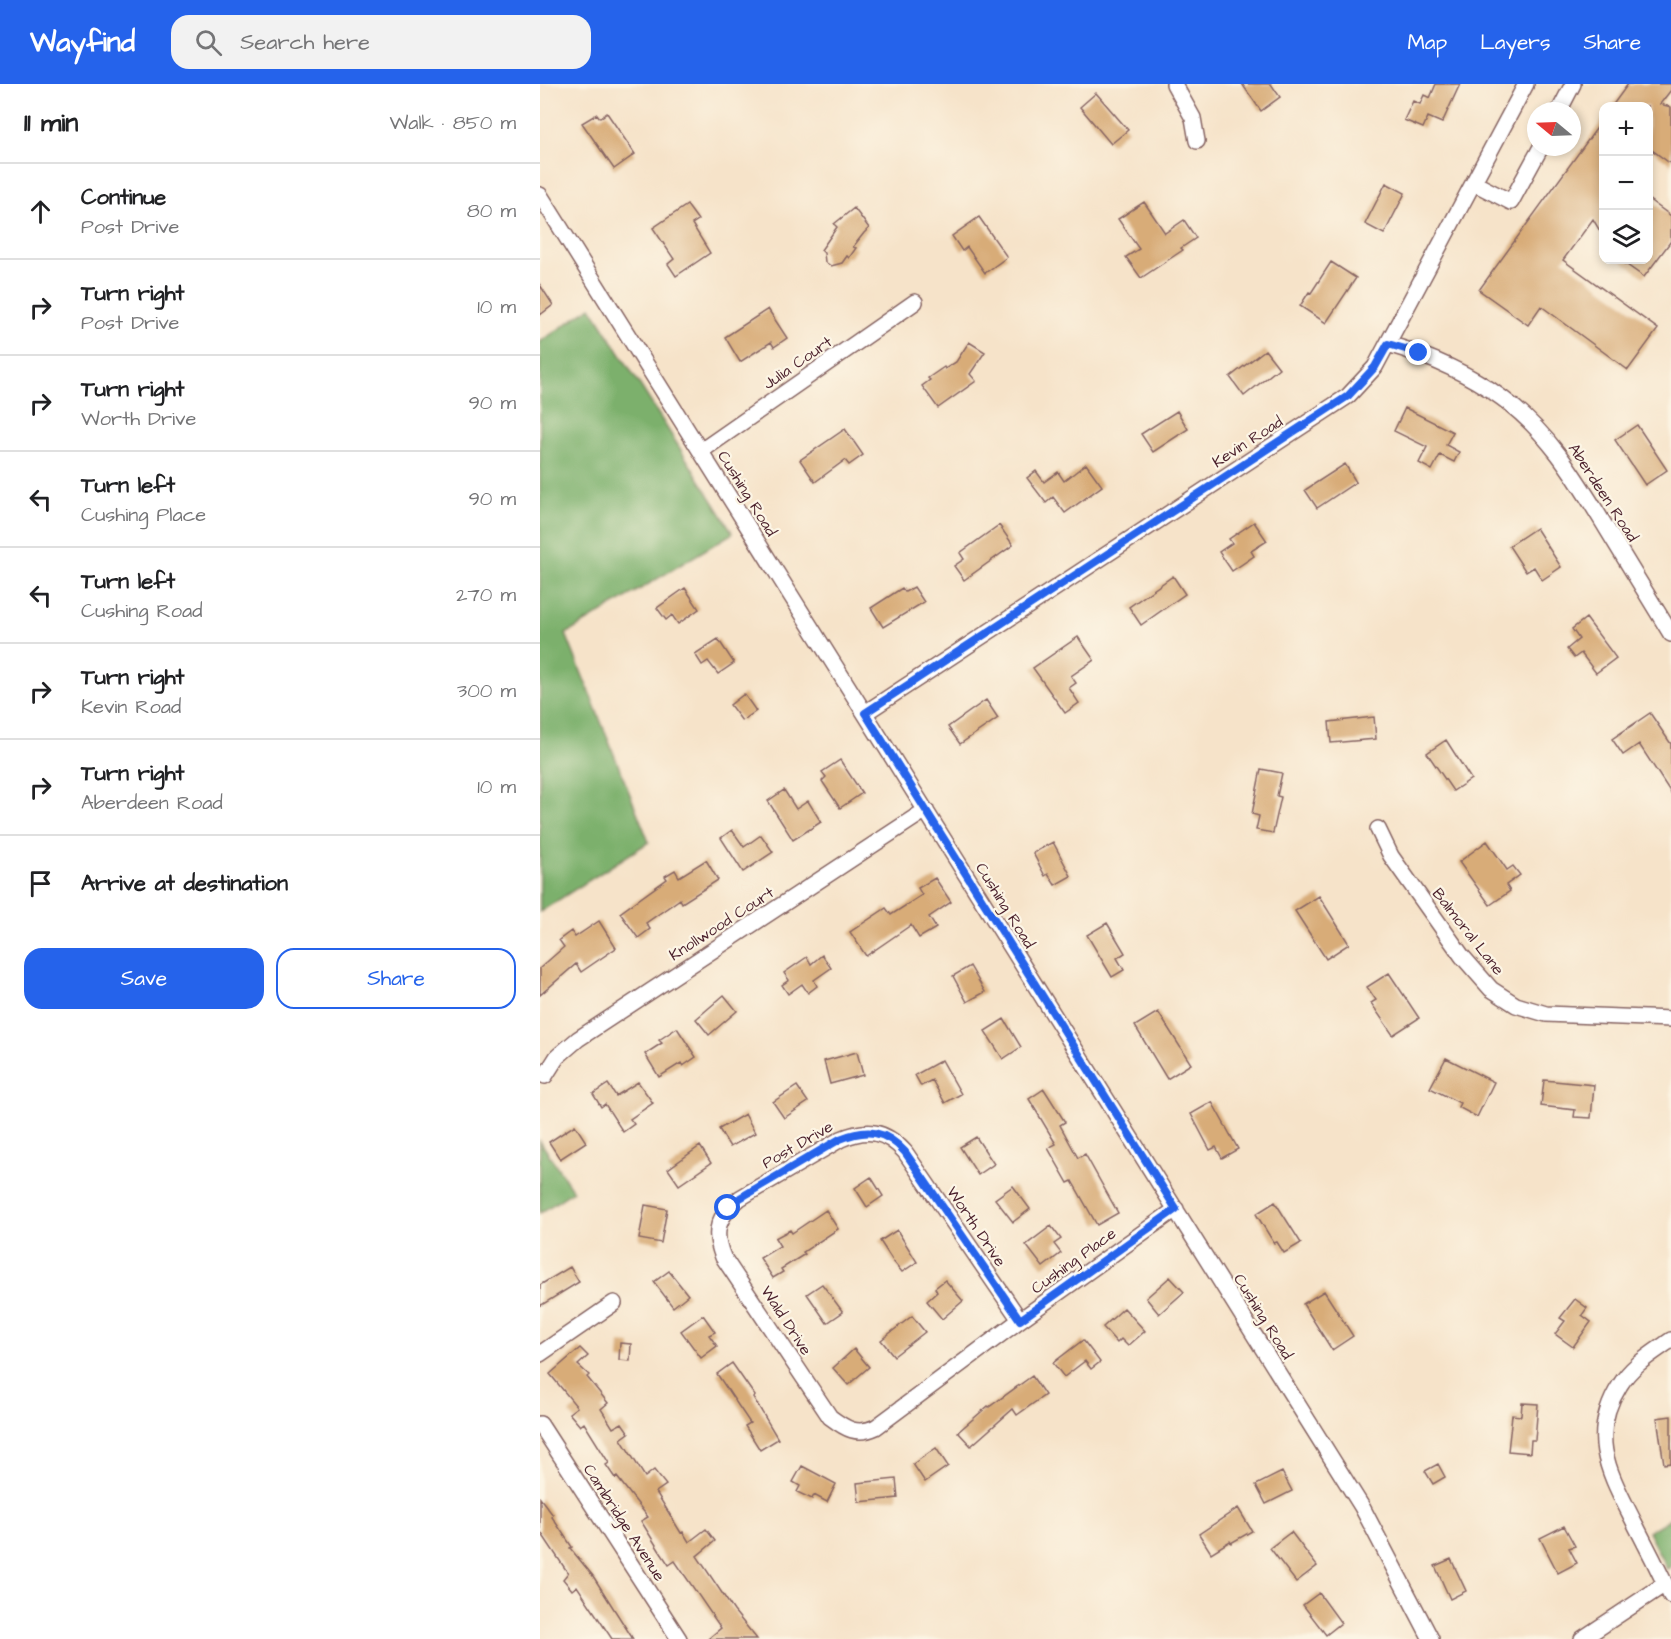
<!DOCTYPE html>
<html lang="en">
<head>
<meta charset="utf-8">
<style>
  :root { --surface:#fff; --page:#f2f2f2; --text:#202124; --muted:#757577; --line:#e0e0e0; --accent:#2563eb }
  body { margin:0; font-family:"Architects Daughter",sans-serif; background:var(--page); color:var(--text) }
  .controls { position:absolute; right:18px; top:18px; display:grid; overflow:hidden; border-radius:12px; box-shadow:0 3px 9px #0003 }
  .controls button { width:54px; height:54px; display:grid; place-items:center; padding:0; border:0; border-bottom:2px solid var(--line); background:var(--surface); color:var(--text); font:30px sans-serif }
  .compass { position:absolute; left:987px; top:18px; width:54px; height:54px; border-radius:50%; background:var(--surface); box-shadow:0 3px 9px #0003; rotate:289deg }
  .stop { position:absolute; width:18px; height:18px; margin:-14px; border:4px solid #2563eb; border-radius:50%; background:#fff }
  .stop.end { background:#2563eb; border-color:#fff; box-shadow:0 2px 6px #0008 }
  .list { margin:0; padding:0; list-style:none }
  h2 { display:flex; justify-content:space-between; align-items:center; height:78px; margin:0; padding:0 24px; font-size:26px }
  h2 small { font-size:20px; font-weight:400; color:var(--muted) }
  .list li { display:grid; grid-template-columns:39px 1fr auto; gap:18px; align-items:center; box-sizing:border-box; height:96px; padding:0 24px; border-top:2px solid var(--line) }
  .list b { display:block; font-size:22px; white-space:nowrap }
  .list p { margin:0; font-size:20px; white-space:nowrap; color:var(--muted) }
  .list em { font-size:20px; font-style:normal; color:var(--muted) }
  .actions { display:flex; gap:12px; padding:18px 24px }
  .actions a { flex:1; padding:14px 0; border:2px solid var(--accent); border-radius:18px; text-align:center; font-size:21px; color:var(--accent) }
  .actions .main { background:var(--accent); color:#fff }
  .icon { flex:none; width:33px; height:33px; fill:none; stroke:currentColor; stroke-width:2; stroke-linecap:round; stroke-linejoin:round }
  .map { position:relative; flex:none; width:1131px; height:1555px; overflow:hidden }
  header { display:flex; align-items:center; gap:36px; box-sizing:border-box; height:84px; padding:0 30px; background:var(--accent); color:#fff }
  header strong { font-size:28px }
  nav { display:flex; gap:33px; margin-inline-start:auto; font-size:21px }
  .search { width:420px; height:54px; background:var(--page); display:flex; align-items:center; gap:15px; box-sizing:border-box; padding:0 21px; border-radius:18px; color:var(--muted); font-size:22px }
  main { display:flex }
  aside { flex:1; background:var(--surface) }
  .map>svg:first-child { display:block }
  .forest { fill:#7cb06c; stroke:#63684c; stroke-width:1.5 }
  .building { fill:#d8ac78 }
  .lines { fill:none; stroke-linecap:round; stroke-linejoin:round }
  .minor-casing { stroke:#866462; stroke-width:18 }
  .minor { stroke:#fff; stroke-width:15 }
  .route { stroke:#2563eb; stroke-width:8 }
  .labels { text-anchor:middle; stroke-width:4.5; stroke-linejoin:round; paint-order:stroke }
  .street-label { font-size:16px; fill:#4a1f2b; stroke:#fcf5e5 }
</style>
</head>
<body>
<header>
<strong>Wayfind</strong>
<div class="search"><svg class="icon" aria-label="search" viewBox="0 0 24 24"><circle cx="10" cy="10" r="6"/><path d="M15 15l6 6"/></svg>Search here</div>
<nav><a>Map</a><a>Layers</a><a>Share</a></nav>
</header>
<main>
<aside>
<h2>11 min<small>Walk · 850 m</small></h2>
<ul class="list">
<li><svg class="icon" aria-label="ahead" viewBox="0 0 24 24"><path d="M12 20V5M6 11l6-6 6 6"/></svg><div><b>Continue</b><p>Post Drive</p></div><em>80 m</em></li>
<li><svg class="icon" aria-label="right" viewBox="0 0 24 24"><path d="M7 20v-9h11M14 6l5 5-5 5"/></svg><div><b>Turn right</b><p>Post Drive</p></div><em>10 m</em></li>
<li><svg class="icon" aria-label="right" viewBox="0 0 24 24"><path d="M7 20v-9h11M14 6l5 5-5 5"/></svg><div><b>Turn right</b><p>Worth Drive</p></div><em>90 m</em></li>
<li><svg class="icon" aria-label="left" viewBox="0 0 24 24"><path d="M17 20v-9H6M10 6l-5 5 5 5"/></svg><div><b>Turn left</b><p>Cushing Place</p></div><em>90 m</em></li>
<li><svg class="icon" aria-label="left" viewBox="0 0 24 24"><path d="M17 20v-9H6M10 6l-5 5 5 5"/></svg><div><b>Turn left</b><p>Cushing Road</p></div><em>270 m</em></li>
<li><svg class="icon" aria-label="right" viewBox="0 0 24 24"><path d="M7 20v-9h11M14 6l5 5-5 5"/></svg><div><b>Turn right</b><p>Kevin Road</p></div><em>300 m</em></li>
<li><svg class="icon" aria-label="right" viewBox="0 0 24 24"><path d="M7 20v-9h11M14 6l5 5-5 5"/></svg><div><b>Turn right</b><p>Aberdeen Road</p></div><em>10 m</em></li>
<li><svg class="icon" aria-label="arrive" viewBox="0 0 24 24"><path d="M6 21V4h12l-3 4 3 4H6"/></svg><div><b>Arrive at destination</b></div></li>
</ul>
<div class="actions"><a class="main">Save</a><a>Share</a></div>
</aside>
<div class="map">
<svg width="1131" height="1555" viewBox="0 0 1131 1555">
  <rect width="100%" height="100%" fill="#fcf5e5"/>
  <filter id="ink" filterUnits="userSpaceOnUse"><feTurbulence type="fractalNoise" baseFrequency=".0167" numOctaves="2"/><feDisplacementMap in="SourceGraphic" scale="12" xChannelSelector="R" yChannelSelector="G"/><feConvolveMatrix kernelMatrix="1 2 1 2 8 2 1 2 1" color-interpolation-filters="sRGB"/></filter>
  <filter id="wash" filterUnits="userSpaceOnUse"><feTurbulence type="fractalNoise" baseFrequency=".008" numOctaves="4" result="noise"/><feDisplacementMap in="SourceGraphic" scale="24" xChannelSelector="R" yChannelSelector="G"/><feGaussianBlur stdDeviation="1.35" result="paint"/><feColorMatrix in="noise" values="0 0 0 0 0 0 0 0 0 0 0 0 0 0 0 0 0 1.4 0 .05"/><feComposite in="paint" operator="in"/></filter>
  <g filter="url(#wash)">
    <rect width="100%" height="100%" fill="#f6e3c9"/>
    <path class="forest" d="M51 223 193 449 26 550 109 758 0 828V258Z
      M0 1057 33 1107 0 1129Z
      M1131 1434V1482L1127 1485 1108 1448Z"/>
    <g id="blocks">
      <path class="building" d="M702 0H731L740 13 721 27Z
        M896 0H920L902 39 888 33 883 44 864 36 873 17 880 20 884 11 890 14Z
        M1088 0H1131V6L1120 20 1131 23V80L1108 63V22H1072Z
        M556 9 588 46 571 60 540 23Z
        M67 29 95 70 74 85 42 39 57 30 60 34Z
        M1064 34V154L1053 135 1023 176 1118 245 1088 286 1001 222 988 241 939 206Z
        M846 99 865 109 844 150 825 140Z
        M1108 115 1131 132V157L1104 193 1080 176H1108Z
        M604 118 625 149 644 136 656 154 641 164 643 166 601 194 586 173 599 165 578 135Z
        M147 121 158 136 152 140 170 169 136 192 128 180 134 175 113 144Z
        M314 124 329 144 324 149 313 163 316 164 309 174 307 172 302 179 291 182 285 178 284 169 281 166 297 143 294 140Z
        M439 133 467 173 445 189 427 163 422 167 412 152Z
        M791 178 816 194 786 239 760 222 769 208 771 209Z
        M0 201 13 221 0 231Z
        M228 225 247 254 234 263 231 258 200 278 185 253Z
        M429 258 445 268 430 290 436 297 398 324 382 302 390 296 388 294 404 283 405 285 416 278Z
        M725 266 739 284 704 312 690 293Z
        M865 324 913 348 906 361 919 368 914 378 900 371 892 386 879 379 887 363 854 347Z
        M637 327 648 345 613 368 601 350Z
        M1097 341 1127 386 1105 401 1075 356Z
        M305 345 323 371 309 381 305 376 275 398 260 376Z
        M546 380 562 402 525 429 513 413 506 419 487 394 496 387 504 398 518 388 524 397Z
        M805 380 816 398 777 424 765 406Z
        M714 438 727 457 711 467 714 472 692 487 679 468 692 459 689 455Z
        M459 441 473 461 424 496 414 482 424 475 420 469Z
        M996 444 1021 483 1002 496 994 483 986 488 969 462Z
        M633 492 645 510 601 541 589 523Z
        M374 503 384 518 343 543 331 524 362 504 365 508Z
        M145 504 159 525 138 540 132 531 126 536 117 524Z
        M1046 534 1076 574 1056 589 1041 569 1034 574 1027 565 1039 555 1032 545Z
        M538 553 554 576 531 592 536 599 529 604 539 619 525 629 493 584Z
        M178 555 194 579 178 590 168 577 162 581 155 570Z
        M204 610 216 627 202 637 190 621Z
        M446 616 458 634 420 660 408 643Z
        M1110 629 1131 660V709L1099 660 1083 671 1072 655Z
        M834 633 836 655 791 659 789 638Z
        M906 656 931 695 913 707 887 669Z
        M300 676 322 709 300 724 282 697 286 693 282 688Z
        M721 685 742 689 737 712 741 713 733 749 716 746 719 732 712 730Z
        M244 706 256 725 268 717 281 738 253 756 228 717Z
        M192 746 204 763 221 751 233 768 203 788 181 754Z
        M947 757 967 786 973 782 980 791 966 801 970 807 950 821 919 778Z
        M513 758 531 792 515 801 508 790 505 792 493 769Z
        M166 776 178 796 142 819 140 815 106 839 110 845 98 854 80 829 127 795 125 792 135 786 139 793Z
        M395 794 411 818 389 833 396 844 379 854 371 841 326 872 310 848 346 824 351 831 382 811 378 804Z
        M779 812 809 860 786 875 755 827Z
        M59 837 76 864 41 888 36 880 0 911V884L24 863 19 856 31 847 35 853Z
        M567 839 585 869 577 874 584 886 572 893 547 851Z
        M282 871 291 884 274 896 277 902 268 909 262 900 248 910 242 901 249 896 244 889 267 873 271 880Z
        M430 882 445 908 427 918 413 892Z
        M849 889 879 934 853 951 831 919 836 916 827 903Z
        M184 911 197 927 169 951 156 935Z
        M618 928 651 980 627 995 595 942Z
        M464 935 481 963 463 975 445 947Z
        M137 944 156 973 143 982 141 979 119 993 105 970 122 959 119 956Z
        M317 968 323 991 290 1000 284 977Z
        M906 974 954 998 937 1033 918 1023 920 1019 890 1004Z
        M402 976 421 1010 405 1019 392 996 381 1002 375 991Z
        M1004 996 1054 1001 1051 1034 1034 1033 1035 1026 1001 1022Z
        M98 998 113 1019 90 1035 94 1040 83 1048 65 1020 61 1023 53 1010 68 1000 76 1012Z
        M257 1002 268 1018 244 1034 233 1018Z
        M504 1005 525 1038 520 1041 538 1074 545 1070 578 1129 557 1141 532 1097 528 1099 508 1064 516 1060 489 1015Z
        M672 1018 698 1065 682 1074 676 1063 670 1066 651 1030Z
        M205 1030 215 1049 190 1063 179 1045Z
        M35 1041 46 1058 20 1075 9 1058Z
        M436 1053 454 1080 438 1091 420 1063Z
        M160 1062 171 1079 139 1101 128 1085Z
        M331 1093 343 1112 327 1123 315 1104Z
        M473 1102 490 1125 473 1138 455 1115Z
        M735 1118 761 1159 744 1169 737 1158 734 1159 716 1130Z
        M105 1121 127 1125 121 1159 99 1155Z
        M286 1126 298 1145 263 1168 265 1170 241 1185 243 1188 233 1194 220 1174 240 1162 235 1154 250 1146 252 1149Z
        M511 1142 521 1155 514 1160 521 1169 503 1183 486 1161Z
        M357 1146 377 1178 362 1188 353 1177 340 1157Z
        M30 1183 39 1198 0 1222V1201Z
        M129 1187 148 1211 133 1223 114 1198Z
        M630 1193 644 1208 619 1230 606 1214Z
        M405 1196 423 1217 402 1235 387 1217 397 1208 395 1204Z
        M282 1200 303 1228 287 1239 267 1210Z
        M784 1207 813 1252 792 1266 763 1220Z
        M1035 1215 1047 1224 1042 1231 1051 1238 1033 1263 1015 1250 1025 1237 1020 1234Z
        M584 1224 605 1247 588 1262 581 1255 577 1259 563 1243Z
        M163 1231 175 1248 169 1251 177 1262 161 1274 141 1247Z
        M372 1232 385 1248 354 1272 341 1256Z
        M543 1256 560 1278 551 1285 545 1277 524 1293 513 1279Z
        M80 1259 91 1260 90 1277 79 1276Z
        M40 1264 48 1272 38 1281 49 1291 47 1293 68 1319 61 1325 73 1344 82 1339 89 1349 81 1355 105 1393 114 1386 126 1401 116 1408 141 1449 143 1448 149 1458 166 1445 175 1457 157 1472 194 1527 217 1555H168L181 1544 135 1477 129 1481 119 1466 101 1437 108 1433 77 1393 75 1394 66 1381 69 1379 44 1339 40 1342 29 1329 37 1323 10 1290Z
        M314 1265 329 1283 308 1301 293 1284Z
        M192 1279 215 1312 213 1313 238 1355 220 1366 205 1342 210 1339 177 1290Z
        M492 1292 505 1311 477 1331 473 1325 431 1362 418 1348 448 1322 449 1323Z
        M982 1319 998 1320 995 1356H991L990 1369 968 1367 972 1331 981 1332Z
        M1131 1332V1379L1124 1380 1117 1334Z
        M396 1364 408 1382 385 1398 373 1380Z
        M898 1380 905 1393 893 1400 885 1387Z
        M262 1382 296 1400 287 1418 274 1411 272 1415 257 1408 260 1402 253 1398Z
        M742 1388 752 1407 726 1420 716 1401Z
        M356 1395 358 1414 319 1418 317 1399Z
        M0 1414 13 1431 12 1433 32 1463 30 1464 53 1492 93 1555H72L37 1502 32 1506 23 1495 28 1489 0 1447Z
        M698 1424 712 1447 691 1459 690 1457 671 1469 659 1450Z
        M1024 1442 1035 1462 1029 1464 1037 1479 1018 1489 1000 1454Z
        M751 1448 777 1482 756 1498 730 1464Z
        M911 1475 926 1507 910 1515 895 1482Z
        M779 1509 801 1539 786 1551 763 1521Z"/>
    </g>
  </g>
  <g filter="url(#ink)">
    <use href="#blocks" fill-opacity="0" stroke="#866462" stroke-width="1.5"/>
    <g class="lines">
      <defs>
        <path id="minor" d="M634 0 653 34 657 57
          M1019 27 1033 0
          M934 99 971 118 1001 63
          M0 111 822 1423 891 1555
          M848 260C889 272 927 288 962 314 1010 349 1037 396 1067 445 1088 480 1110 515 1131 550
          M161 367 375 218
          M325 629 808 312 835 283 986 0
          M838 745 851 772 922 872 951 905 976 921 1006 930 1131 935
          M5 992 17 973 38 955 386 726
          M480 1236 365 1068C345 1046 327 1044 301 1055L200 1114C178 1132 172 1147 183 1173L290 1333C306 1345 317 1352 336 1343L480 1236 636 1125
          M1131 1256C1113 1269 1092 1281 1080 1301 1047 1353 1070 1390 1094 1438 1107 1463 1119 1487 1131 1512
          M0 1270 74 1219
          M0 1340 139 1555
          M1042 1555 1125 1500"/>
      </defs>
      <use href="#minor" class="minor-casing"/>
      <use href="#minor" class="minor"/>
    </g>
  </g>
  <g class="lines" filter="url(#ink)">
    <path class="route" d="M188 1124 200 1114 300 1055C327 1044 345 1046 365 1068L480 1236 636 1125 325 629 808 312 835 283 848 260 879 269"/>
  </g>
  <g class="labels">
    <g class="street-label">
      <text transform="translate(257 278) rotate(-35)" y="6">Julia Court</text>
      <text transform="translate(707 357) rotate(-33)" y="6">Kevin Road</text>
      <text transform="translate(1064 408) rotate(57)" y="6">Aberdeen Road</text>
      <text transform="translate(208 409) rotate(58)" y="6">Cushing Road</text>
      <text transform="translate(466 821) rotate(58)" y="6">Cushing Road</text>
      <text transform="translate(181 839) rotate(-33)" y="6">Knollwood Court</text>
      <text transform="translate(929 847) rotate(52)" y="6">Balmoral Lane</text>
      <text transform="translate(257 1060) rotate(-30)" y="6">Post Drive</text>
      <text transform="translate(437 1142) rotate(56)" y="6">Worth Drive</text>
      <text transform="translate(533 1176) rotate(-36)" y="6">Cushing Place</text>
      <text transform="translate(724 1232) rotate(58)" y="6">Cushing Road</text>
      <text transform="translate(247 1236) rotate(57)" y="6">Wald Drive</text>
      <text transform="translate(85 1438) rotate(57)" y="6">Cambridge Avenue</text>
    </g>
  </g>
</svg>
<div class="controls">
<button>+</button>
<button>−</button>
<button><svg class="icon" aria-label="layers" viewBox="0 0 24 24"><path d="M12 4l9 5-9 5-9-5zM3 14l9 5 9-5"/></svg></button>
</div>
<svg class="compass" viewBox="-18 -18 36 36"><path d="M0-13l5 13h-10z" fill="#e53935"/><path d="M0 13l5-13h-10z" fill="#757577"/></svg>
<div class="stop" style="left:188px;top:1124px"></div>
<div class="stop end" style="left:879px;top:269px"></div>
</div>
</main>
</body>
</html>
